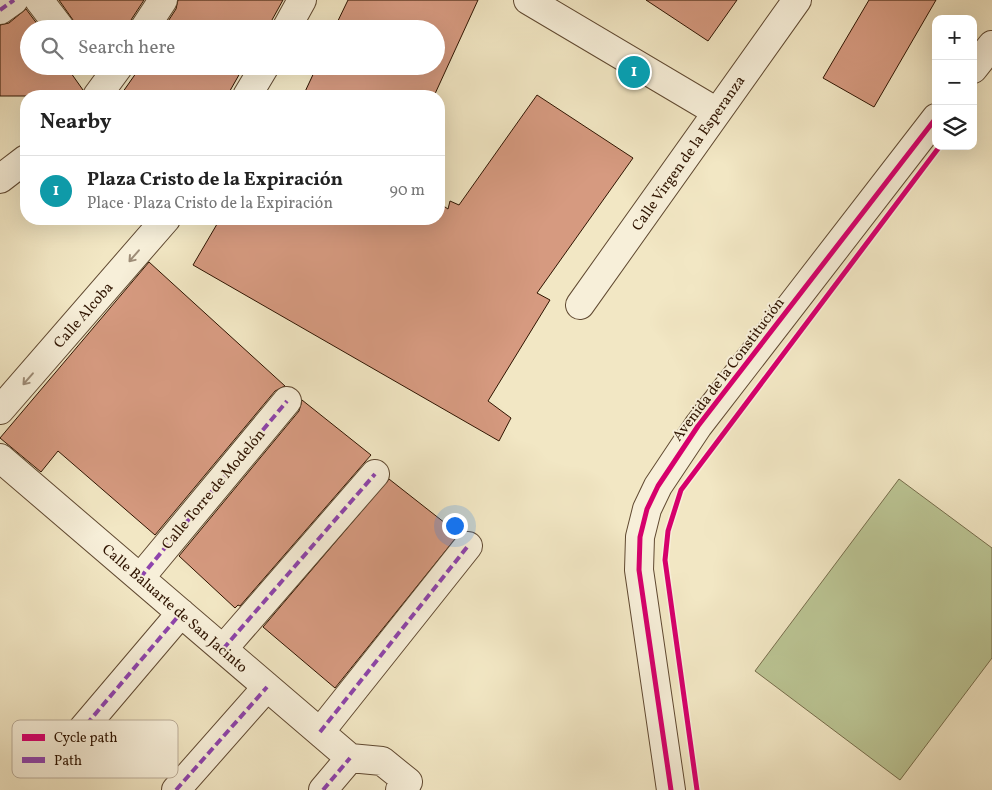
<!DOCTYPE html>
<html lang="en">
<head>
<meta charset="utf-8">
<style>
  :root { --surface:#fff; --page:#f2f2f2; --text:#222; --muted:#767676; --line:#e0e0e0; --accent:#8f2418 }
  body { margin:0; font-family:Vollkorn,serif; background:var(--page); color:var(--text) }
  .controls { position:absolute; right:15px; top:15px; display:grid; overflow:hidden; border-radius:10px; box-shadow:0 5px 20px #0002 }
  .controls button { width:45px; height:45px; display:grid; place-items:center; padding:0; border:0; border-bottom:1px solid var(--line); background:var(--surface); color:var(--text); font:25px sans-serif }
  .you { position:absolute; left:454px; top:525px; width:18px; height:18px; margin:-12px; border:4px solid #fff; border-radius:50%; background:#1a73e8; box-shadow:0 0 0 8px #1a73e833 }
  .badge { display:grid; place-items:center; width:32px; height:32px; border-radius:50%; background:var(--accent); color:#fff; font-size:16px; font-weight:700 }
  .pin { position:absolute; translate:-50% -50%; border:2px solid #fff; box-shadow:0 1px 5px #0006 }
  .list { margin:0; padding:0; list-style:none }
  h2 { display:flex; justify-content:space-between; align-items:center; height:65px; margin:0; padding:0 20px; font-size:21px }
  h2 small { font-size:16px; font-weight:400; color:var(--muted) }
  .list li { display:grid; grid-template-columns:32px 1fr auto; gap:15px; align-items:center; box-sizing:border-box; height:70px; padding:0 20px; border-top:1px solid var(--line) }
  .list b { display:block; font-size:19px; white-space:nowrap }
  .list p { margin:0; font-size:16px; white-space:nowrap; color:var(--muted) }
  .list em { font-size:16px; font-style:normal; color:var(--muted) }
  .icon { flex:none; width:28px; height:28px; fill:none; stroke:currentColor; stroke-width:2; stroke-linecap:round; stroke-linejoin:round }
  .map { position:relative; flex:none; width:992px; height:790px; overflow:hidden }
  .search { position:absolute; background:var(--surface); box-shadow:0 5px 20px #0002; left:20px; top:20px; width:425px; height:55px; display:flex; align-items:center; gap:12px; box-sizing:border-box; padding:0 18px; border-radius:28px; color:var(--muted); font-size:19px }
  .panel { position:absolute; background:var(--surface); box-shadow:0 5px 20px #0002; left:20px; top:90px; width:425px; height:135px; border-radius:20px }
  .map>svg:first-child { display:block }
  .park { fill:#bbc594; stroke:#756c4a }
  .building { fill:#d69a80; stroke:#2f1400 }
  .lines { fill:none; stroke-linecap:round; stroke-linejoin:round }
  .minor-casing { stroke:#604931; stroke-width:30 }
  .minor { stroke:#f7efd9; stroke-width:28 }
  .quiet { stroke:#8e44ad; stroke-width:4; stroke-dasharray:8 4; stroke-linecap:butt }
  .cycleway-casing { stroke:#f7efd9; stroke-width:8 }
  .cycleway { stroke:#d6006c; stroke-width:5 }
  .oneway { stroke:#9d8c77 }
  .labels { text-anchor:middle; stroke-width:4; stroke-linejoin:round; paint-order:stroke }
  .street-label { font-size:15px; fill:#2f1400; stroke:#f7efd9 }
  .key { fill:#f7efd9; stroke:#bbad98; stroke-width:1 }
  .key-label { font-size:14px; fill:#2f1400 }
</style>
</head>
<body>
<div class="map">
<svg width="992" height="790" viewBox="0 0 992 790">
  <rect width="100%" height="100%" fill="#f2e7c4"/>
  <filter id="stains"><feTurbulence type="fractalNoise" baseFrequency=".004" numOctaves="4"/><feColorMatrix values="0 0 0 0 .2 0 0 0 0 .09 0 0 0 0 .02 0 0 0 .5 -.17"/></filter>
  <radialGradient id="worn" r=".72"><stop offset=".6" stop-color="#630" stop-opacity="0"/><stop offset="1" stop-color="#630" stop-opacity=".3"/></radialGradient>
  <path class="park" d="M899 479 992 548V658L900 780 755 671Z"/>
  <path class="building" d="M59 0H144L131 20 128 29H76L73 20Z
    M178 0H283L267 29H163L176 9Z
    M348 0H478L434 96H303L317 66H436V29H334Z
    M646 0H737L708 41Z
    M869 0H936L874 107 823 78Z
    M26 9 41 29H29V66H66L83 90 82 96H0V25L9 23Z
    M141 66H244L227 96H120Z
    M537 95 633 158 537 293 550 300 488 401 511 418 499 441 193 265 220 219H439V203L448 209 450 201 459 205Z
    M149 262 285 386 275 391 155 535 58 451 41 472 0 438Z
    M302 400 371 455 240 606 238 605 235 608 179 556 299 411Z
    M389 479 459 534 335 688 263 627Z"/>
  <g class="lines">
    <defs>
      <path id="minor" d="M39 0 61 29
        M528 0 717 112
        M0 10 14 0
        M144 29 163 0
        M286 29 302 0
        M973 69 992 45
        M97 96 119 66
        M247 96 265 66
        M0 179 26 159
        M580 305 797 0
        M0 410 166 219
        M0 458 350 758 382 761 408 782 400 790
        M140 578 287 401
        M223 649 375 474
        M320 732 468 546
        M63 752 181 613
        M176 790 267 687
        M323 790 350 758
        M671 790 639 570 640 537 647 509 658 486 698 426 936 118"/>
    </defs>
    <use href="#minor" class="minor-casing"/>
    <use href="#minor" class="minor"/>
    <path class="quiet" d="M0 10 14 0
      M140 578 287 401
      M223 649 375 474
      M320 732 468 546
      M63 752 181 613
      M176 790 267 687
      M323 790 350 758"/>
    <defs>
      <path id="cycleway" d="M671 790 639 570 640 537 647 509 658 486 698 426 936 118
        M697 790 665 560 668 531 681 490 940 146"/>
    </defs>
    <use href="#cycleway" class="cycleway-casing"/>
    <use href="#cycleway" class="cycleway"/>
  </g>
  <defs><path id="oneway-shaft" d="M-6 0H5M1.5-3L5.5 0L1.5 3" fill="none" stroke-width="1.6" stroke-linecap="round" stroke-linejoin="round" transform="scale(1.25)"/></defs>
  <g class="oneway">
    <use href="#oneway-shaft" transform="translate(134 256) rotate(131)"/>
    <use href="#oneway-shaft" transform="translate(28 379) rotate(131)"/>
  </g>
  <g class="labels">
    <g class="street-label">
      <text transform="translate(688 153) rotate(-55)" y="5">Calle Virgen de la Esperanza</text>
      <text transform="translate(83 315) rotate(-49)" y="5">Calle Alcoba</text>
      <text transform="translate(728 369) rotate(-53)" y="5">Avenida de la Constitución</text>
      <text transform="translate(213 489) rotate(-50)" y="5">Calle Torre de Modelón</text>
      <text transform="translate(175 608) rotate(41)" y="5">Calle Baluarte de San Jacinto</text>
    </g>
  </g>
  <rect x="12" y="720" width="166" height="58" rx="8" class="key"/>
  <rect x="22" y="734" width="23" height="7" fill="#d6006c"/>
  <rect x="22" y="757" width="23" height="6" fill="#8e44ad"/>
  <g class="key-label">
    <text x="54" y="742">Cycle path</text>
    <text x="54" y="765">Path</text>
  </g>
  <rect width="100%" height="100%" filter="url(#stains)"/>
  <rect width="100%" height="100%" fill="url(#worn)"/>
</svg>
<div class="controls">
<button>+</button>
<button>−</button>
<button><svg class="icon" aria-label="layers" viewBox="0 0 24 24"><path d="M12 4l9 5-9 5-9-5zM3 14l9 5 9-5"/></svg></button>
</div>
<div class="you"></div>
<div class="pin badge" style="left:634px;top:72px;background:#0f9aa8">1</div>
<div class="search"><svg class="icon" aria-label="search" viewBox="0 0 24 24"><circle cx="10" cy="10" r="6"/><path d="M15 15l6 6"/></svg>Search here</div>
<section class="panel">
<h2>Nearby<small></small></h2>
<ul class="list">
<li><span class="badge" style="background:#0f9aa8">1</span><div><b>Plaza Cristo de la Expiración</b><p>Place · Plaza Cristo de la Expiración</p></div><em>90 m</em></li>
</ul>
</section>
</div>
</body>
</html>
